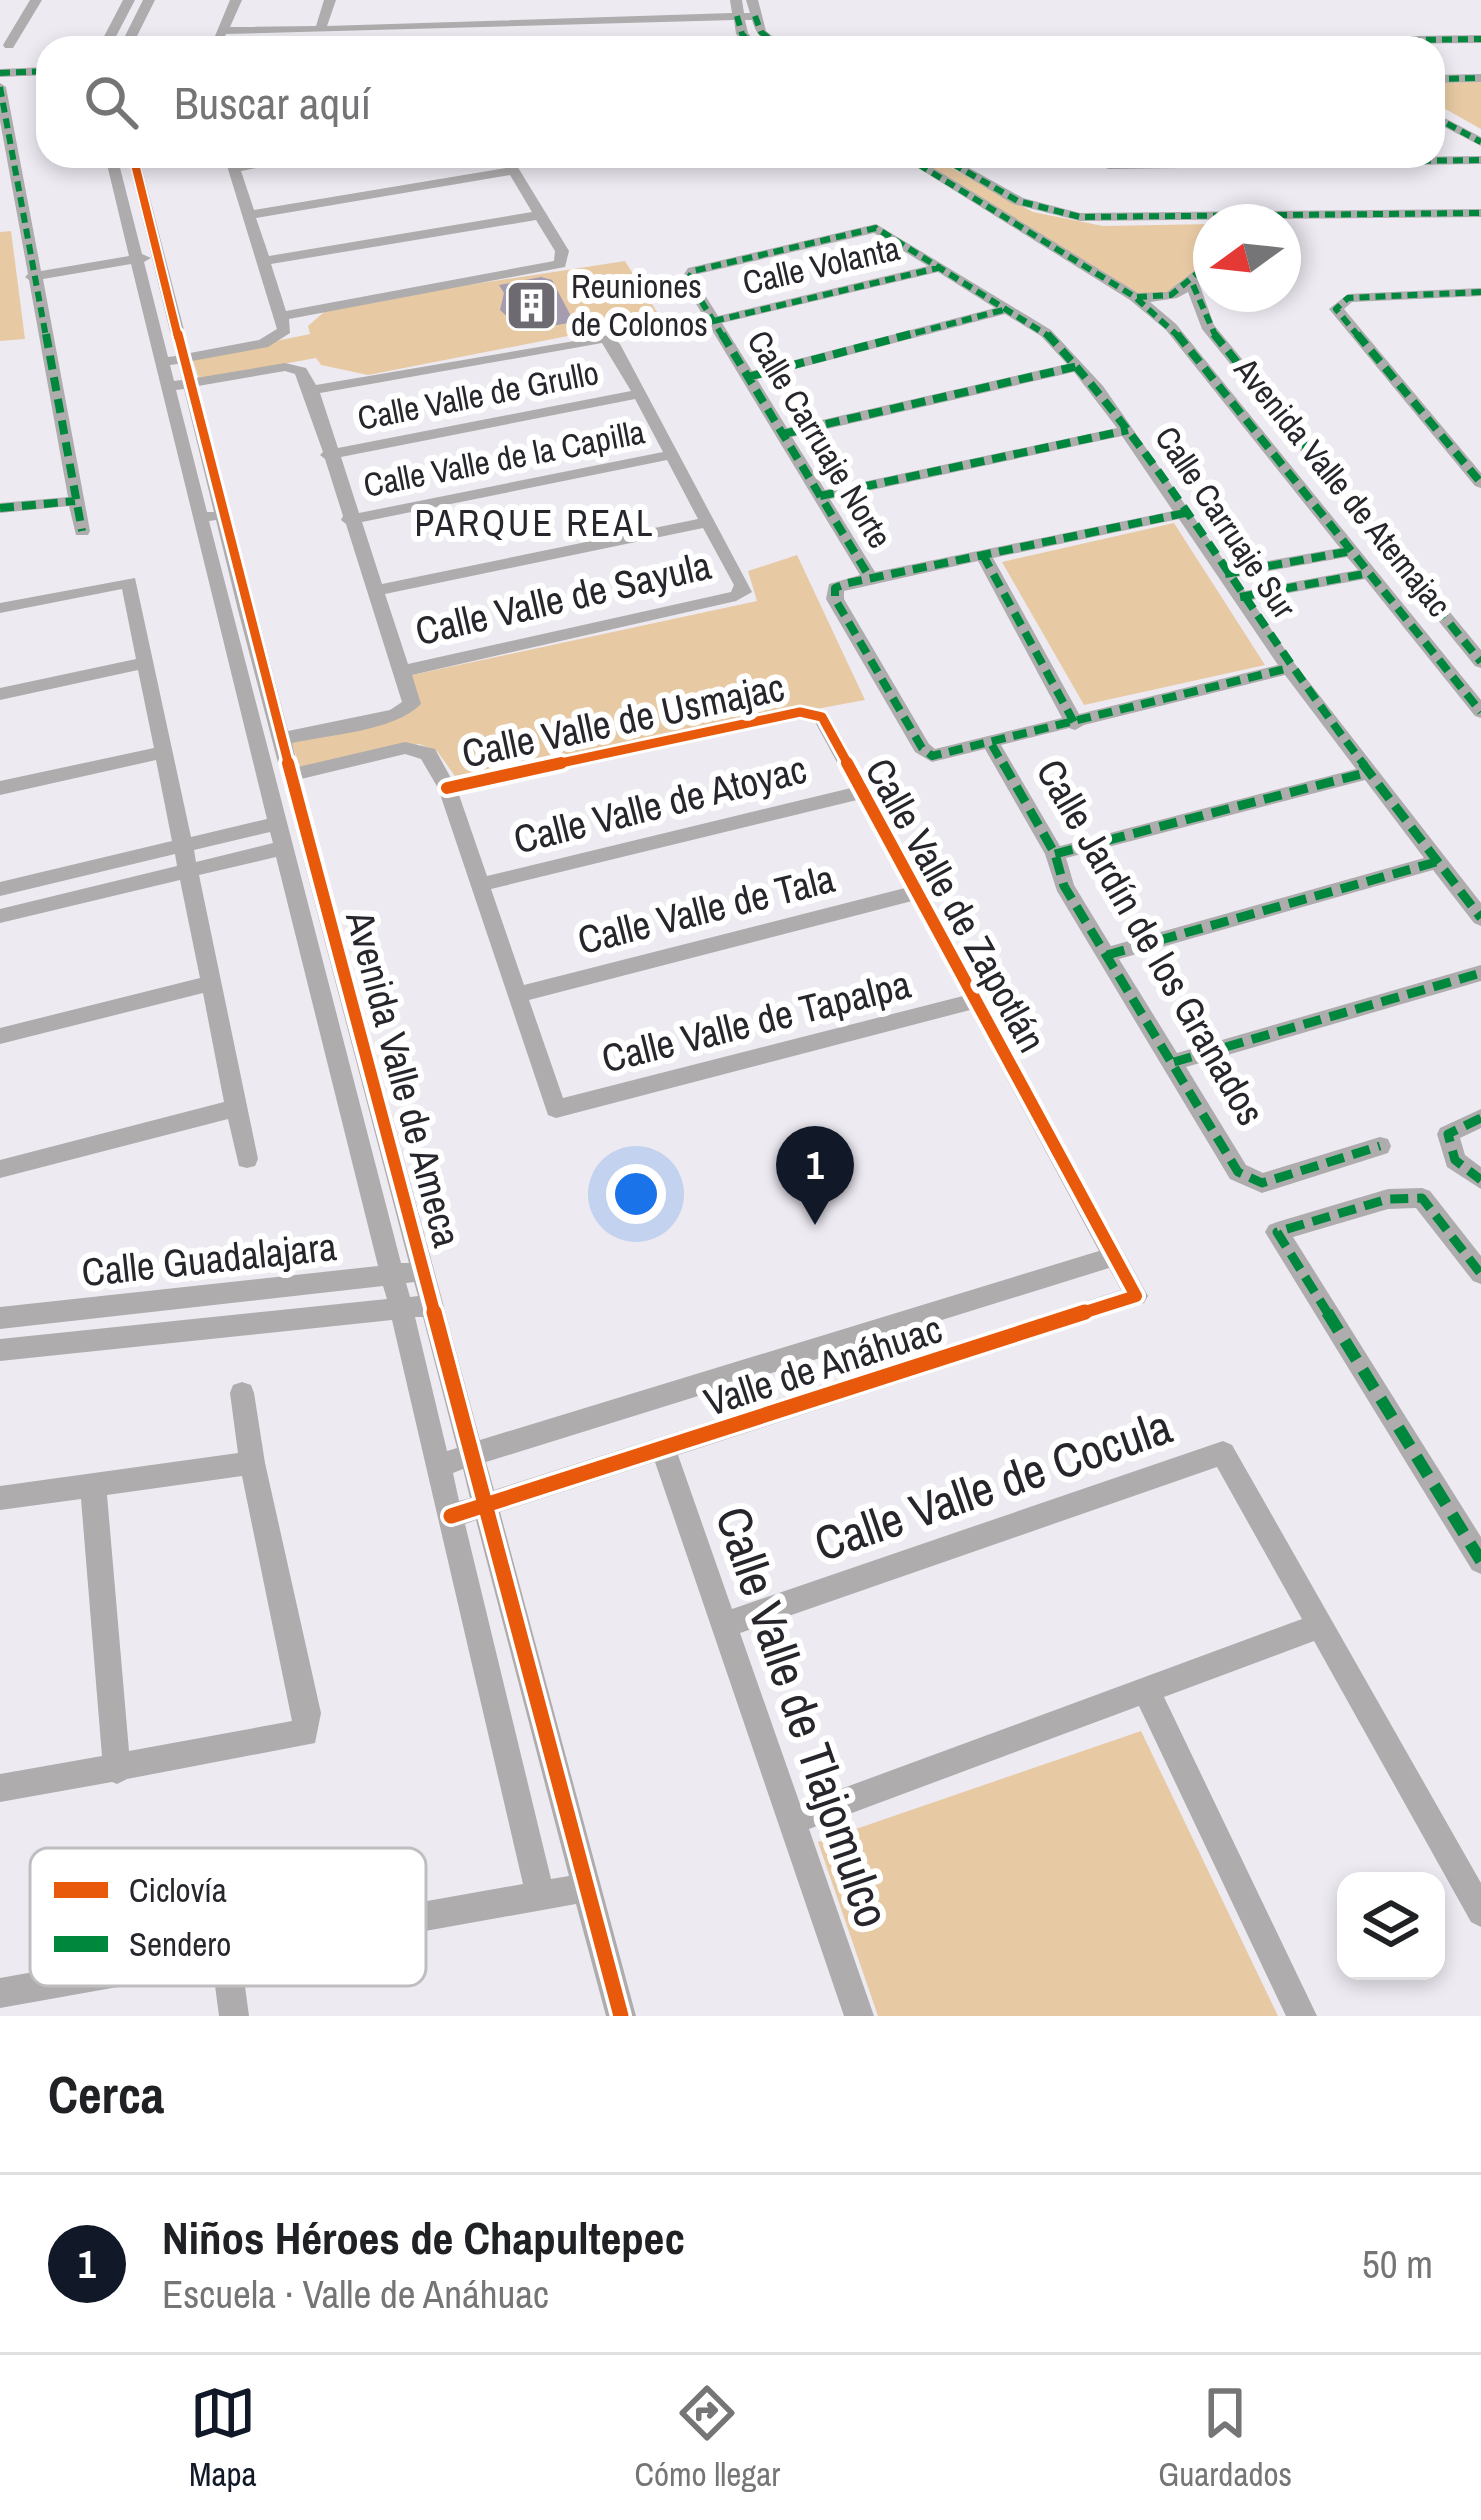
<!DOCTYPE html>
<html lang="es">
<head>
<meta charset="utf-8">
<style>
  :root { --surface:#fff; --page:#f6f6f6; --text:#202124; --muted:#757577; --line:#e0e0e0; --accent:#111827 }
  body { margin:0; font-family:"Archivo Narrow",sans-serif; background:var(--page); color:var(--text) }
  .controls { position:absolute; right:36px; bottom:36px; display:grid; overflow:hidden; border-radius:24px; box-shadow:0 6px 18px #0003 }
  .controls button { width:108px; height:108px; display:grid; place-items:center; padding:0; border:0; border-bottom:3px solid var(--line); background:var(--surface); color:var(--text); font:60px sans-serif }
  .compass { position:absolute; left:1193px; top:204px; width:108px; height:108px; border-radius:50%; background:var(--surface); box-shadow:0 6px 18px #0003; rotate:255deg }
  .you { position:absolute; left:636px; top:1194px; width:42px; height:42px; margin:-30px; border:9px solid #fff; border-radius:50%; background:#1a73e8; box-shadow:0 0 0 18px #1a73e833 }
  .badge { display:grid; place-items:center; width:78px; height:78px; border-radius:50%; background:var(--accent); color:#fff; font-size:39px; font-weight:700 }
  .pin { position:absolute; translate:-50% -99px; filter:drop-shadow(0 3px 6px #0008) }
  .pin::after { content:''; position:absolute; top:63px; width:42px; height:36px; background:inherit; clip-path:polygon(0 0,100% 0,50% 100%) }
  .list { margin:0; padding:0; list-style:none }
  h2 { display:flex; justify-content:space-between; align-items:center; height:156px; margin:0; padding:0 48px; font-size:51px }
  h2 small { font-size:39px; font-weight:400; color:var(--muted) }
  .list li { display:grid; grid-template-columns:78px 1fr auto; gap:36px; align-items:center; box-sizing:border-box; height:180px; padding:0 48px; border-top:3px solid var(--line) }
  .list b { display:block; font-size:45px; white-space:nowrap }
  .list p { margin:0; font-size:39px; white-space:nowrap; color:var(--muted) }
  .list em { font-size:39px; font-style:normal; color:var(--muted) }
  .icon { flex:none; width:66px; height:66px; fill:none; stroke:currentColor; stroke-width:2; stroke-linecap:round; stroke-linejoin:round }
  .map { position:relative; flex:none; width:1481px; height:2016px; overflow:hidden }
  .search { position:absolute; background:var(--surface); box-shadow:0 6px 18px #0003; left:36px; right:36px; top:36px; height:132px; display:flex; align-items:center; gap:30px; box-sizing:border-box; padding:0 42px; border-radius:36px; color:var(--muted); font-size:45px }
  .sheet { height:336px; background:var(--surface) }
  nav { display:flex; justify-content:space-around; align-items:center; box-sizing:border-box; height:168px; border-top:3px solid var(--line); background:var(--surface); font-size:33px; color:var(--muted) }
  nav a { display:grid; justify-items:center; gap:6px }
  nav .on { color:var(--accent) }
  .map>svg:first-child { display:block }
  .green { fill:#e7caa4 }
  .building { fill:#a59caf }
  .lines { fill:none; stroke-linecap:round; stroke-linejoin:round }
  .minor { fill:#aeacac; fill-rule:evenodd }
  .quiet-far3 { stroke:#00873e; stroke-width:6; stroke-dasharray:10 6; stroke-linecap:butt }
  .quiet-far2 { stroke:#00873e; stroke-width:8; stroke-dasharray:14 8; stroke-linecap:butt }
  .quiet-far1 { stroke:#00873e; stroke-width:9; stroke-dasharray:18 9; stroke-linecap:butt }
  .quiet { stroke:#00873e; stroke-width:12; stroke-dasharray:22 12; stroke-linecap:butt }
  .cycleway-far3-casing { stroke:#fff; stroke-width:12 }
  .cycleway-far2-casing { stroke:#fff; stroke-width:15 }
  .cycleway-far1-casing { stroke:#fff; stroke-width:20 }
  .cycleway-casing { stroke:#fff; stroke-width:22 }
  .cycleway-far3 { stroke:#e8590c; stroke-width:8 }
  .cycleway-far2 { stroke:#e8590c; stroke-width:9 }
  .cycleway-far1 { stroke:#e8590c; stroke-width:12 }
  .cycleway { stroke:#e8590c; stroke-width:15 }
  .labels { text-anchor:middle; stroke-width:12; stroke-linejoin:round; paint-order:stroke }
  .far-street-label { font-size:33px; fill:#28262c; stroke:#fff }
  .far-poi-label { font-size:33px; fill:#28262c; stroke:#fff; text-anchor:start }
  .far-neighbourhood-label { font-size:36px; letter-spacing:3px; fill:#28262c; stroke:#fff }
  .street-label { font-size:39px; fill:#28262c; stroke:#fff }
  .near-street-label { font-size:48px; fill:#28262c; stroke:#fff }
  .key { fill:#fff; stroke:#bebec0; stroke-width:3 }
  .key-label { font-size:33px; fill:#28262c }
</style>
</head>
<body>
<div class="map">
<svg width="1481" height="2016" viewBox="0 0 1481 2016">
  <rect width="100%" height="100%" fill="#edeaf2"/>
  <path class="green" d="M1481 82V129L1433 102V83Z
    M911 156H929L1033 212 1103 226 1211 224V259L1181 292 1135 296Z
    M11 231 25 339 0 341V232Z
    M625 261 657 312 610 320 614 327 368 375 321 365 316 358 199 379 192 358 310 334 308 326 331 306Z
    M1174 523 1265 665 1084 705 1002 562Z
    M797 555 865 700 455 776 437 751 419 744 300 767 291 742 396 718 412 675 757 601 748 571Z
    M1141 1731 1278 2016H878L818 1842Z"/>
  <path class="building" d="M541 277 552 280 574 322 523 331 500 310 504 293 499 285Z"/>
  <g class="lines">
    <path class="minor" d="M30 0H42L13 48H5L3 45Z
      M123 0H135L110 48H98Z
      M143 0H155L131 48H119Z
      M230 0H242L230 27 316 26 324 0H336L327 26 732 13 730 0H742L744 13H750L746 0H758L766 31 787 48C768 48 757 38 752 20H745L748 33 761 48H748L736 34 734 20 226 34 220 48H210Z
      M1481 35V43L892 48 898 44Z
      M48 67V75L0 77V69Z
      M1481 74V82L1433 83V75Z
      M0 83 6 87 41 271 129 256 105 156H117L142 254 151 258 144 262 168 357 176 356 127 156H139L190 353 259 340 277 329 224 156H236L239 163 287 156H318L241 171 254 210 506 168 499 156H511L569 251 565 267 289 319 290 333 268 347 192 361 196 378 285 363 306 368 316 385 610 335 620 344 752 592 736 601 412 675 421 704C395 731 328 735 292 743L298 767 405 742 435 749 452 780 800 706 828 713 1144 1289 1148 1296 1144 1303 1136 1306 678 1455 732 1609 1223 1441 1232 1445 1481 1883V1927L1471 1922 1314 1641 1164 1697 1317 2016H1286L1139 1706 809 1829 874 2016H844L655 1462 500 1512 636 2016H606L576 1904 242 1964 249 2016H219L213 1970 0 2008V1978L213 1940 225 1931 236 1935 523 1884 392 1320 0 1361V1339L387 1299 383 1286 0 1329V1307L378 1266 276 857 199 875 258 1159 255 1166 247 1168 239 1166 228 1119 0 1178V1160L224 1102 203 993 0 1044V1028L200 978 180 880 0 923V909L177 866 175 854 0 896V882L172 841 156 760 0 795V781L154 748 138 670 0 700V688L136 659 122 589 0 613V603L135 578 191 837 267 819 131 264 43 279 90 531 88 535H76L69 506 0 513V503L68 497 29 280 25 277 28 274 0 121ZM510 175 532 212 269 256 256 218ZM536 220 555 251 554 261 286 311 271 264ZM602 343 631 391 338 448 320 393ZM178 364 182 380 174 381 170 365ZM285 371 295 374 323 452 320 455 325 459 343 516 341 520 346 524 402 702 390 710 288 731 198 386ZM184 389 214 512H207L176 390ZM635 399 663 452 359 513 341 457ZM667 460 698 519 382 584 362 522ZM216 520 238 610 409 1263H401L209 521ZM703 528 734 585 731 592 408 664 385 594ZM800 718 815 722 851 788 487 876 458 792ZM405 754 421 759 438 788 548 1115 556 1118 970 1010 1099 1251 480 1440 301 779ZM857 800 905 888 524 985 491 889ZM270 832 273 843 196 862 194 850ZM912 901 963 996 563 1098 529 1000ZM1109 1268 1121 1290 494 1490 486 1462ZM414 1282 418 1296 410 1297 406 1283ZM415 1317H423L457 1448 447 1451ZM1217 1467 1302 1619 800 1804 740 1633ZM463 1469 470 1498 459 1501 453 1473ZM476 1520 569 1876 551 1879 465 1524Z
      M1433 112 1481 137V146L1433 121Z
      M899 156H914L1138 293 1167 292 1211 258V270L1199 283 1214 325 1481 650V668L1475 666 1202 329 1188 292 1177 298 1150 302 1176 324 1481 700V718L1475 716 1365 579 1251 600 1295 664 1481 903V926L1474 923 1433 870 1119 959 1177 1053 1481 965V981L1186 1067 1246 1165 1263 1173 1380 1137 1388 1139 1391 1146 1388 1153 1262 1193 1230 1179 1057 891 1045 854 985 749 932 762 915 752 826 599 829 584 860 575 681 279 688 268 876 224 1051 330 1103 386 1229 568 1340 548 1166 330 1130 300ZM874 233 928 266 718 316 695 279 698 274ZM938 272 995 308 752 371 722 323ZM1005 314 1041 336 1067 364 787 428 757 379ZM1074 372 1117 428 825 490 792 437ZM1122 436 1173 511 875 572 830 499ZM1179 519 1278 665 1079 714 993 558ZM1347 557 1358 570 1245 591 1236 577ZM978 561 1062 718 935 749 929 744 844 599V591ZM1285 675 1356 769 1060 846 1001 745 1069 728 1075 730 1084 725ZM1365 780 1424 858 1111 946 1074 885 1066 858Z
      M933 156H948L1023 198 1080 213 1481 209V217L1080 221 1013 204Z
      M1064 156 1109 161 1481 156V164L1109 169Z
      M1481 288V296L1352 302 1344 309 1481 473V488L1475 486 1329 309 1348 294Z
      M1481 1109V1128L1460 1138 1465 1155 1481 1167V1189L1447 1167 1437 1134 1440 1128Z
      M1422 1188 1430 1191 1481 1256V1284L1473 1281 1416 1208 1388 1209 1293 1237 1481 1537V1574L1472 1570 1265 1232 1269 1225 1277 1222 1388 1189Z
      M242 1382 251 1385 254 1393 265 1463 321 1713 315 1743 127 1779 117 1784 112 1782 0 1802V1774L102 1756 81 1499 0 1510V1486L238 1453 230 1393 233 1385ZM242 1476 292 1721 129 1751 107 1495Z"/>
    <path class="quiet-far3" d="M737 16 742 34 755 48
      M755 16 761 32 781 48
      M898 48 1481 39
      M0 73 48 71
      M1433 79 1481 78
      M0 87 46 337
      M1433 116 1481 142
      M905 156 1135 297 1179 337
      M939 156 1018 201 1080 217 1481 213
      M1070 156 1109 165 1481 160
      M1193 285 1216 337
      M1137 297 1171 295 1211 262
      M714 321 942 267
      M723 337 688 279 693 271 876 228 1050 337
      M900 337 1007 309
      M1359 337 1336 309 1348 298 1481 292"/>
    <path class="quiet-far2" d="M46 334 82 531
      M722 334 870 578
      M1047 334C1168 464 1256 625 1365 766
      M1177 334 1481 712
      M1214 334 1481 662
      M1357 334 1481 483
      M748 377 911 334
      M783 434 1078 366
      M820 496 1128 430
      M0 508 75 501
      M1185 513 848 583 835 588V599L922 748 932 756 1289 668
      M983 555 1075 724
      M1225 574 1351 551
      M1240 597 1369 573
      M992 745 1004 766"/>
    <path class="quiet-far1" d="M1003 763 1055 854 1064 886 1238 1172 1262 1183 1380 1146
      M1362 763 1481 918
      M1055 854 1365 773
      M1107 955 1436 862
      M1174 1062 1481 973
      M1481 1118 1448 1134 1455 1160 1481 1180
      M1329 1315 1277 1232 1388 1199 1422 1198 1481 1274"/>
    <path class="quiet" d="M1327 1312 1481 1561"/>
    <defs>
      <path id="cycleway-far3" d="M133 156 178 337"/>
      <path id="cycleway-far2" d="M178 334 289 766
        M547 766 800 712 822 717 849 766"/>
      <path id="cycleway-far1" d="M288 763 435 1315
        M847 763 1136 1296 1076 1315
        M447 788 561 763"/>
      <path id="cycleway" d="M434 1312 621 2016
        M451 1516 1085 1312"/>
    </defs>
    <use href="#cycleway-far3" class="cycleway-far3-casing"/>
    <use href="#cycleway-far2" class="cycleway-far2-casing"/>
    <use href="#cycleway-far1" class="cycleway-far1-casing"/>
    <use href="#cycleway" class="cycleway-casing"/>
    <use href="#cycleway-far3" class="cycleway-far3"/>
    <use href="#cycleway-far2" class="cycleway-far2"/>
    <use href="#cycleway-far1" class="cycleway-far1"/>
    <use href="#cycleway" class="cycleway"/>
  </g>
  <defs>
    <symbol id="building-square" viewBox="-11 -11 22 22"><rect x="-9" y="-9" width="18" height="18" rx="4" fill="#6d6b71" stroke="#fff"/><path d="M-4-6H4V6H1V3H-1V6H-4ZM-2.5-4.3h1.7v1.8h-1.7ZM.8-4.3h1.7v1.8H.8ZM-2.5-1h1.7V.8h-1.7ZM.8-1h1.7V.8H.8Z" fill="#fff"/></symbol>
  </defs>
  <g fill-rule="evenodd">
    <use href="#building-square" x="502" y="276" width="59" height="59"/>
  </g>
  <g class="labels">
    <g class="far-street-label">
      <text transform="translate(821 265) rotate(-13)" y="12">Calle Volanta</text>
      <text transform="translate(478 395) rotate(-11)" y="12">Calle Valle de Grullo</text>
      <text transform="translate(820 439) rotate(59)" y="12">Calle Carruaje Norte</text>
      <text transform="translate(504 458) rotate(-11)" y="12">Calle Valle de la Capilla</text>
      <text transform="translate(1343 487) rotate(51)" y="12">Avenida Valle de Atemajac</text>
      <text transform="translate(1226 522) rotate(56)" y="12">Calle Carruaje Sur</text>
    </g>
    <g class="far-poi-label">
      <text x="571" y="298">Reuniones<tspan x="571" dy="38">de Colonos</tspan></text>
    </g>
    <g class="far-neighbourhood-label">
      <text x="535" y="536">PARQUE REAL</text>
    </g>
    <g class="street-label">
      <text transform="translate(563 598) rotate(-13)" y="14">Calle Valle de Sayula</text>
      <text transform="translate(623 720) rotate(-12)" y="14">Calle Valle de Usmajac</text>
      <text transform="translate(660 804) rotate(-14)" y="14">Calle Valle de Atoyac</text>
      <text transform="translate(956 905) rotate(61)" y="14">Calle Valle de Zapotlán</text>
      <text transform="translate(706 909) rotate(-14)" y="14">Calle Valle de Tala</text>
      <text transform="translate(1151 942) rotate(60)" y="14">Calle Jardín de los Granados</text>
      <text transform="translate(756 1021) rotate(-14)" y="14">Calle Valle de Tapalpa</text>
      <text transform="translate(404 1079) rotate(75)" y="14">Avenida Valle de Ameca</text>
      <text transform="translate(209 1259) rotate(-6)" y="14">Calle Guadalajara</text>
      <text transform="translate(823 1365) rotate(-18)" y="14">Valle de Anáhuac</text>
    </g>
    <g class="near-street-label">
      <text transform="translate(993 1485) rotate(-19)" y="17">Calle Valle de Cocula</text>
      <text transform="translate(803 1717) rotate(71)" y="17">Calle Valle de Tlajomulco</text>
    </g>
  </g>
  <rect x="30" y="1848" width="396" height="138" rx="18" class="key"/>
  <rect x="54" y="1882" width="54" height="16" fill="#e8590c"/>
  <rect x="54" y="1936" width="54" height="16" fill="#00873e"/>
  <g class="key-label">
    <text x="129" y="1902">Ciclovía</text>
    <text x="129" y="1956">Sendero</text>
  </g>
</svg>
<div class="controls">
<button><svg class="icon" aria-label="layers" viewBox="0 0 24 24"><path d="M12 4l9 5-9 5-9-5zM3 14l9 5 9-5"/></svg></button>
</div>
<svg class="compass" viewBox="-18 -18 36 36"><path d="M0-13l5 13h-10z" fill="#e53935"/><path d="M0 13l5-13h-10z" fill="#757577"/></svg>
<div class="you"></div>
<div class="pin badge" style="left:815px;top:1225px">1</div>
<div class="search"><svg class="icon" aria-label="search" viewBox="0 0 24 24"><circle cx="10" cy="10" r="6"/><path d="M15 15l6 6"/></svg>Buscar aquí</div>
</div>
<section class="sheet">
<h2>Cerca<small></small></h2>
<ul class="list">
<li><span class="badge">1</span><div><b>Niños Héroes de Chapultepec</b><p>Escuela · Valle de Anáhuac</p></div><em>50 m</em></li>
</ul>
</section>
<nav>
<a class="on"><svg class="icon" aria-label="map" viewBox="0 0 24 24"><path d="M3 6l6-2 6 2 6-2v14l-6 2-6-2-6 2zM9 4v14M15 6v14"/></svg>Mapa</a>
<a><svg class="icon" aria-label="directions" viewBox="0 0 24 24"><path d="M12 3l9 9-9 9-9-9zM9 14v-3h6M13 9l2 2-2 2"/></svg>Cómo llegar</a>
<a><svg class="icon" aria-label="saved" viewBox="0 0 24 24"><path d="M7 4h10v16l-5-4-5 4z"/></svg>Guardados</a>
</nav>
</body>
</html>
